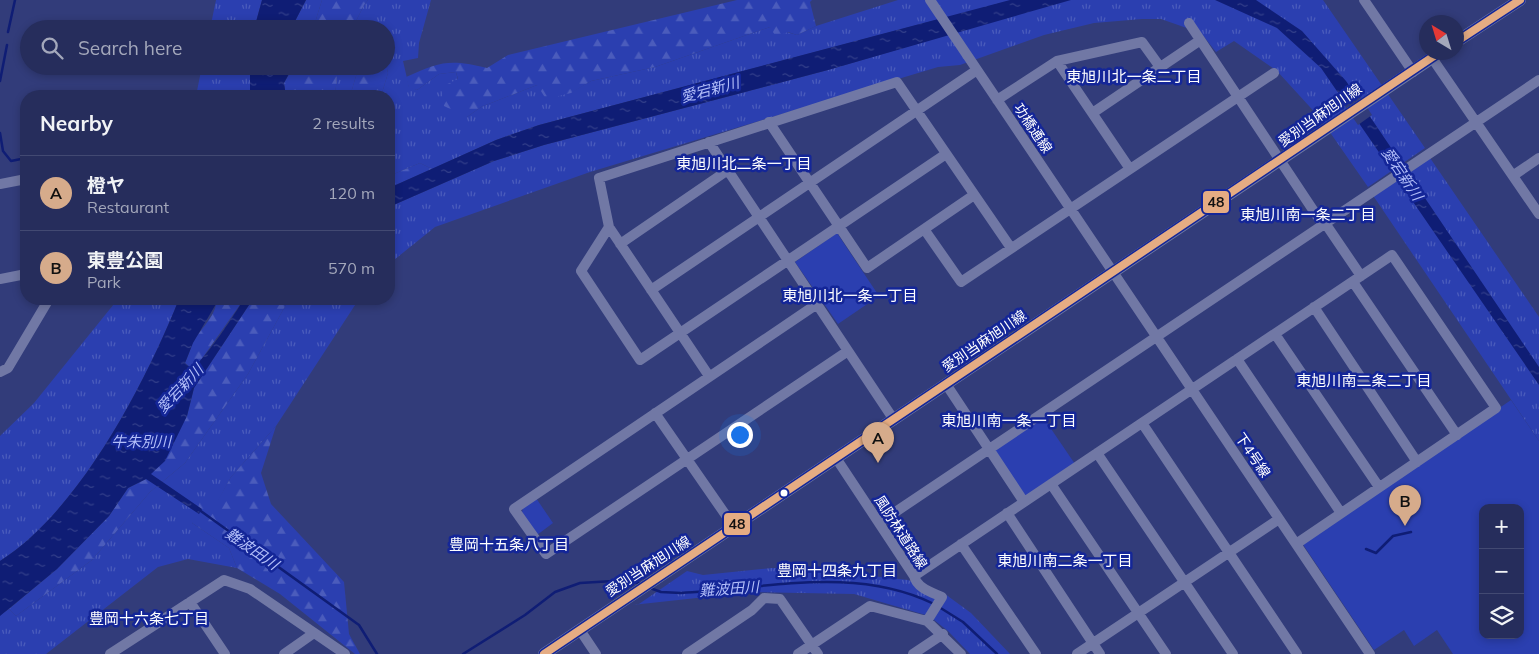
<!DOCTYPE html>
<html lang="en">
<head>
<meta charset="utf-8">
<style>
  :root { --surface:#262d5c; --page:#2e3562; --text:#f1f3f6; --muted:#a4a8bb; --line:#424972; --accent:#d6ab8b }
  body { margin:0; font-family:Mulish,"Noto Sans JP",sans-serif; background:var(--page); color:var(--text) }
  .controls { position:absolute; right:15px; bottom:15px; display:grid; overflow:hidden; border-radius:10px; box-shadow:0 2px 8px #0003 }
  .controls button { width:45px; height:45px; display:grid; place-items:center; padding:0; border:0; border-bottom:1px solid var(--line); background:var(--surface); color:var(--text); font:25px sans-serif }
  .compass { position:absolute; left:1419px; top:15px; width:45px; height:45px; border-radius:50%; background:var(--surface); box-shadow:0 2px 8px #0003; rotate:322deg }
  .you { position:absolute; left:739px; top:434px; width:18px; height:18px; margin:-12px; border:4px solid #fff; border-radius:50%; background:#1a73e8; box-shadow:0 0 0 8px #1a73e833 }
  .badge { display:grid; place-items:center; width:32px; height:32px; border-radius:50%; background:var(--accent); color:#111; font-size:16px; font-weight:700 }
  .pin { position:absolute; translate:-50% -41px; filter:drop-shadow(0 1px 2px #0008) }
  .pin::after { content:''; position:absolute; top:26px; width:18px; height:15px; background:inherit; clip-path:polygon(0 0,100% 0,50% 100%) }
  .list { margin:0; padding:0; list-style:none }
  h2 { display:flex; justify-content:space-between; align-items:center; height:65px; margin:0; padding:0 20px; font-size:21px }
  h2 small { font-size:16px; font-weight:400; color:var(--muted) }
  .list li { display:grid; grid-template-columns:32px 1fr auto; gap:15px; align-items:center; box-sizing:border-box; height:75px; padding:0 20px; border-top:1px solid var(--line) }
  .list b { display:block; font-size:19px; white-space:nowrap }
  .list p { margin:0; font-size:16px; white-space:nowrap; color:var(--muted) }
  .list em { font-size:16px; font-style:normal; color:var(--muted) }
  .icon { flex:none; width:28px; height:28px; fill:none; stroke:currentColor; stroke-width:2; stroke-linecap:round; stroke-linejoin:round }
  .map { position:relative; flex:none; width:1539px; height:654px; overflow:hidden }
  .search { position:absolute; background:var(--surface); box-shadow:0 2px 8px #0003; left:20px; top:20px; width:375px; height:55px; display:flex; align-items:center; gap:12px; box-sizing:border-box; padding:0 18px; border-radius:28px; color:var(--muted); font-size:19px }
  .panel { position:absolute; background:var(--surface); box-shadow:0 2px 8px #0003; left:20px; top:90px; width:375px; height:215px; border-radius:20px }
  .map>svg:first-child { display:block }
  .grass { fill:url(#grass-tufts) }
  .forest { fill:url(#forest-firs) }
  .park { fill:#2b3fb0; fill-rule:evenodd }
  .water { fill:url(#water-ripples) }
  .pier { fill:#323c7a }
  .lines { fill:none; stroke-linecap:round; stroke-linejoin:round }
  .stream { stroke:#0f1d75; stroke-width:2.5 }
  .minor { stroke:#7178a5; stroke-width:10 }
  .major { stroke:#6f78a3; stroke-width:12 }
  .bus-1-casing { stroke:#142698; stroke-width:11 }
  .bus-1 { stroke:#e5ac83; stroke-width:8 }
  .bus-dot { fill:#fff; stroke:#142698; stroke-width:2 }
  .labels { text-anchor:middle; stroke-width:5; stroke-linejoin:round; paint-order:stroke }
  .street-label { font-size:14px; fill:#fff; stroke:#142698 }
  .neighbourhood-label { font-size:15px; fill:#fff; stroke:#142698 }
  .water-label { font-size:15px; font-style:italic; fill:#b2bef9; stroke:#142698 }
  .line-badge { stroke:#142698; stroke-width:2 }
  .pale-badge-label { font-size:14px; text-anchor:middle; font-weight:bold; fill:#111 }
</style>
</head>
<body>
<div class="map">
<svg width="1539" height="654" viewBox="0 0 1539 654">
  <defs>
    <pattern id="grass-tufts" width="24" height="20" patternUnits="userSpaceOnUse" patternTransform="scale(1.25)"><rect width="24" height="20" fill="#2b3fb0"/><path d="M3 7l-1-3M5 7V3M7 7l1-3M15 17l-1-3M17 17v-4M19 17l1-3" fill="none" stroke="#4b5cbc"/></pattern>
    <pattern id="forest-firs" width="22" height="20" patternUnits="userSpaceOnUse" patternTransform="scale(1.25)"><rect width="22" height="20" fill="#2b3fb0"/><path d="M5 1l3.5 6h-7zM16 11l3.5 6h-7z" fill="#4b5cbc"/></pattern>
    <pattern id="water-ripples" width="26" height="14" patternUnits="userSpaceOnUse" patternTransform="scale(1.25)"><rect width="26" height="14" fill="#0f1d75"/><path d="M2 4q2-2 4 0t4 0M15 11q2-2 4 0t4 0" fill="none" stroke="#333f8a"/></pattern>
  </defs>
  <rect width="100%" height="100%" fill="#323c7a"/>
  <path class="grass" d="M216 0H262L254 29H210Z
    M306 0H322L313 29H291Z
    M368 0H431L419 43 418 58 403 61 409 87 417 90 439 74 456 72 467 117 481 107 537 85 570 93 591 81 655 67 770 27 797 35 816 26 898 0H1323L1425 148 1368 187 1320 118 1277 71 1234 41 1216 52 1201 33 1161 19H1142L1094 23 1044 35 960 65 938 67 590 172 435 227 389 264V207L494 161 544 145 828 70 947 35 936 20 539 125 496 140 432 169 420 163 389 176V96H381L388 73 386 64V29H352L364 5Z
    M202 66H250V96H196Z
    M338 66H359L350 96H335Z
    M1428 155 1539 317V441L1372 194Z
    M118 299H179C145 384 79 511 0 561V436L34 403Z
    M289 299H359L276 426 231 477 218 501 192 523 229 548 237 568 188 559 158 567 46 654H0V615L9 609 16 616 92 560 150 492 185 463 248 374Z
    M772 568 866 572 872 576 908 580 945 594 971 613 1010 654H970L948 631 929 616 854 594 752 592 632 605 639 604 687 571 703 575Z"/>
  <path class="forest" d="M322 0H368L364 5 352 29H313Z
    M737 0H812L810 2 816 26 797 35 788 32 776 37 770 27 655 67 591 81 571 93 546 99 537 85 481 107 467 117 444 106 441 87 458 79 456 72 439 74 417 90 409 88 406 77C441 61 450 59 487 68L508 55Z
    M386 64 388 73 381 96H350L359 66H386Z
    M288 66H338L335 96H286L284 83 291 71Z
    M420 163 432 169 389 188V176Z
    M216 299H244L196 367 191 368 185 363C188 357 190 350 192 344 199 330 218 315 216 299Z
    M253 299H289L248 374 185 463 150 492 92 560 16 616 9 609 57 569 109 516 128 488 146 479 187 416 194 388Z
    M276 426 261 473 271 504 344 582 349 634 360 654H355L280 594 237 568 229 548 192 523 200 502 218 500 231 477Z"/>
  <path class="park" d="M837 233 879 296 838 324 795 262Z
    M1511 400 1539 441V654H1453L1437 630 1414 646 1404 630 1374 650 1302 543ZM1483 508H1520V635H1483Z
    M1041 414 1077 467 1024 502 988 449Z
    M536 498 553 523 537 535 522 513 523 506Z"/>
  <path class="water" d="M262 0H306L291 29H254Z
    M1010 0H1071L828 70 544 145 494 161 389 207V188L496 140 539 125Z
    M1215 0H1256L1302 31 1346 81 1539 367V385L1321 68 1277 28Z
    M250 66H288L291 70 284 83 286 96H250Z
    M179 299H216V304L193 343 185 363 191 368C202 365 236 312 244 299H253L194 388 187 416 165 461 151 474 202 509 199 514 146 479 128 488 109 516 57 569 0 616V561C79 511 145 384 179 299Z"/>
  <path class="pier" d="M1357 92 1372 115 1358 125 1342 102Z"/>
  <g class="lines">
    <path class="stream" d="M8 32 15 0
      M0 81 7 45
      M0 133 3 151 11 161 26 158
      M198 509 359 625 377 654
      M1366 549 1376 553 1393 536 1411 532
      M650 588 661 592 681 593C765 589 855 565 934 604
      M939 607 963 622 997 654
      M463 654 525 615 555 592 580 583 630 580 640 584"/>
    <path class="minor" d="M930 0 1370 654
      M1364 0 1413 72
      M1189 23 1323 225
      M1432 58 1539 214
      M1057 61 1130 169
      M997 100 1057 61 1142 42 1160 67
      M1094 112 1199 41
      M769 122 867 268 974 195
      M709 142 894 420
      M1514 175 1539 158
      M0 184 26 179
      M1325 223 1361 276
      M609 227 581 271 640 360 946 154
      M924 229 961 282 1274 73
      M620 244 728 170
      M0 279 26 274
      M1353 282 1457 435
      M651 290 977 70
      M817 304 514 509 546 554 848 351
      M1314 307 1417 462
      M1275 334 1379 487
      M1237 359 1341 513
      M0 372 8 368 49 299
      M709 376 609 227 599 178 897 82 1011 248
      M946 384 1024 502
      M655 413 734 527
      M1142 423 1297 654
      M1097 453 1233 654
      M836 458 914 576C917 588 931 592 942 597L927 621
      M1051 484 1166 654
      M1007 513 1100 654
      M879 523 1539 80
      M961 544 1036 654
      M914 576 1392 255 1496 408 1296 544
      M190 602 225 654
      M580 630 596 654
      M110 654 224 580 250 589 345 654
      M284 654 314 633
      M687 654 752 610 764 598 780 599 818 654
      M798 654 870 606 927 621 961 654
      M913 654 943 634
      M1077 654 1279 519"/>
    <path class="major" d="M1456 42 1520 0
      M544 654 1441 52"/>
    <defs>
      <path id="bus-1" d="M1456 42 1520 0
        M544 654 1440 52"/>
    </defs>
    <use href="#bus-1" class="bus-1-casing"/>
    <use href="#bus-1" class="bus-1"/>
  </g>
  <circle class="bus-dot" cx="784" cy="493" r="4.5"/>
  <g class="labels">
    <g class="street-label">
      <text transform="translate(1320 115) rotate(-35)" y="5">愛別当麻旭川線</text>
      <text transform="translate(1033 128) rotate(56)" y="5">功橋通線</text>
      <text transform="translate(984 341) rotate(-34)" y="5">愛別当麻旭川線</text>
      <text transform="translate(1253 455) rotate(56)" y="5">下4号線</text>
      <text transform="translate(901 532) rotate(57)" y="5">風防林道路線</text>
      <text transform="translate(648 566) rotate(-33)" y="5">愛別当麻旭川線</text>
    </g>
    <g class="neighbourhood-label">
      <text x="1134" y="82">東旭川北一条二丁目</text>
      <text x="744" y="169">東旭川北二条一丁目</text>
      <text x="1308" y="220">東旭川南一条二丁目</text>
      <text x="850" y="301">東旭川北一条一丁目</text>
      <text x="1364" y="386">東旭川南二条二丁目</text>
      <text x="1009" y="426">東旭川南一条一丁目</text>
      <text x="509" y="550">豊岡十五条八丁目</text>
      <text x="1065" y="566">東旭川南二条一丁目</text>
      <text x="837" y="576">豊岡十四条九丁目</text>
      <text x="149" y="624">豊岡十六条七丁目</text>
    </g>
    <g class="water-label">
      <text transform="translate(710 90) rotate(-15)" y="5">愛宕新川</text>
      <text transform="translate(1402 174) rotate(56)" y="5">愛宕新川</text>
      <text transform="translate(180 389) rotate(-47)" y="5">愛宕新川</text>
      <text x="141" y="447">牛朱別川</text>
      <text transform="translate(252 549) rotate(35)" y="5">難波田川</text>
      <text transform="translate(729 589) rotate(-4)" y="5">難波田川</text>
    </g>
  </g>
  <g class="line-badge">
    <rect x="1202" y="190" width="28" height="24" rx="5" fill="#e5ac83"/>
    <rect x="723" y="512" width="28" height="24" rx="5" fill="#e5ac83"/>
  </g>
  <g class="pale-badge-label">
    <text x="1216" y="207">48</text>
    <text x="737" y="529">48</text>
  </g>
</svg>
<div class="controls">
<button>+</button>
<button>−</button>
<button><svg class="icon" aria-label="layers" viewBox="0 0 24 24"><path d="M12 4l9 5-9 5-9-5zM3 14l9 5 9-5"/></svg></button>
</div>
<svg class="compass" viewBox="-18 -18 36 36"><path d="M0-13l5 13h-10z" fill="#e53935"/><path d="M0 13l5-13h-10z" fill="#a4a8bb"/></svg>
<div class="you"></div>
<div class="pin badge" style="left:878px;top:463px">A</div>
<div class="pin badge" style="left:1405px;top:526px">B</div>
<div class="search"><svg class="icon" aria-label="search" viewBox="0 0 24 24"><circle cx="10" cy="10" r="6"/><path d="M15 15l6 6"/></svg>Search here</div>
<section class="panel">
<h2>Nearby<small>2 results</small></h2>
<ul class="list">
<li><span class="badge">A</span><div><b>橙ヤ</b><p>Restaurant</p></div><em>120 m</em></li>
<li><span class="badge">B</span><div><b>東豊公園</b><p>Park</p></div><em>570 m</em></li>
</ul>
</section>
</div>
</body>
</html>
